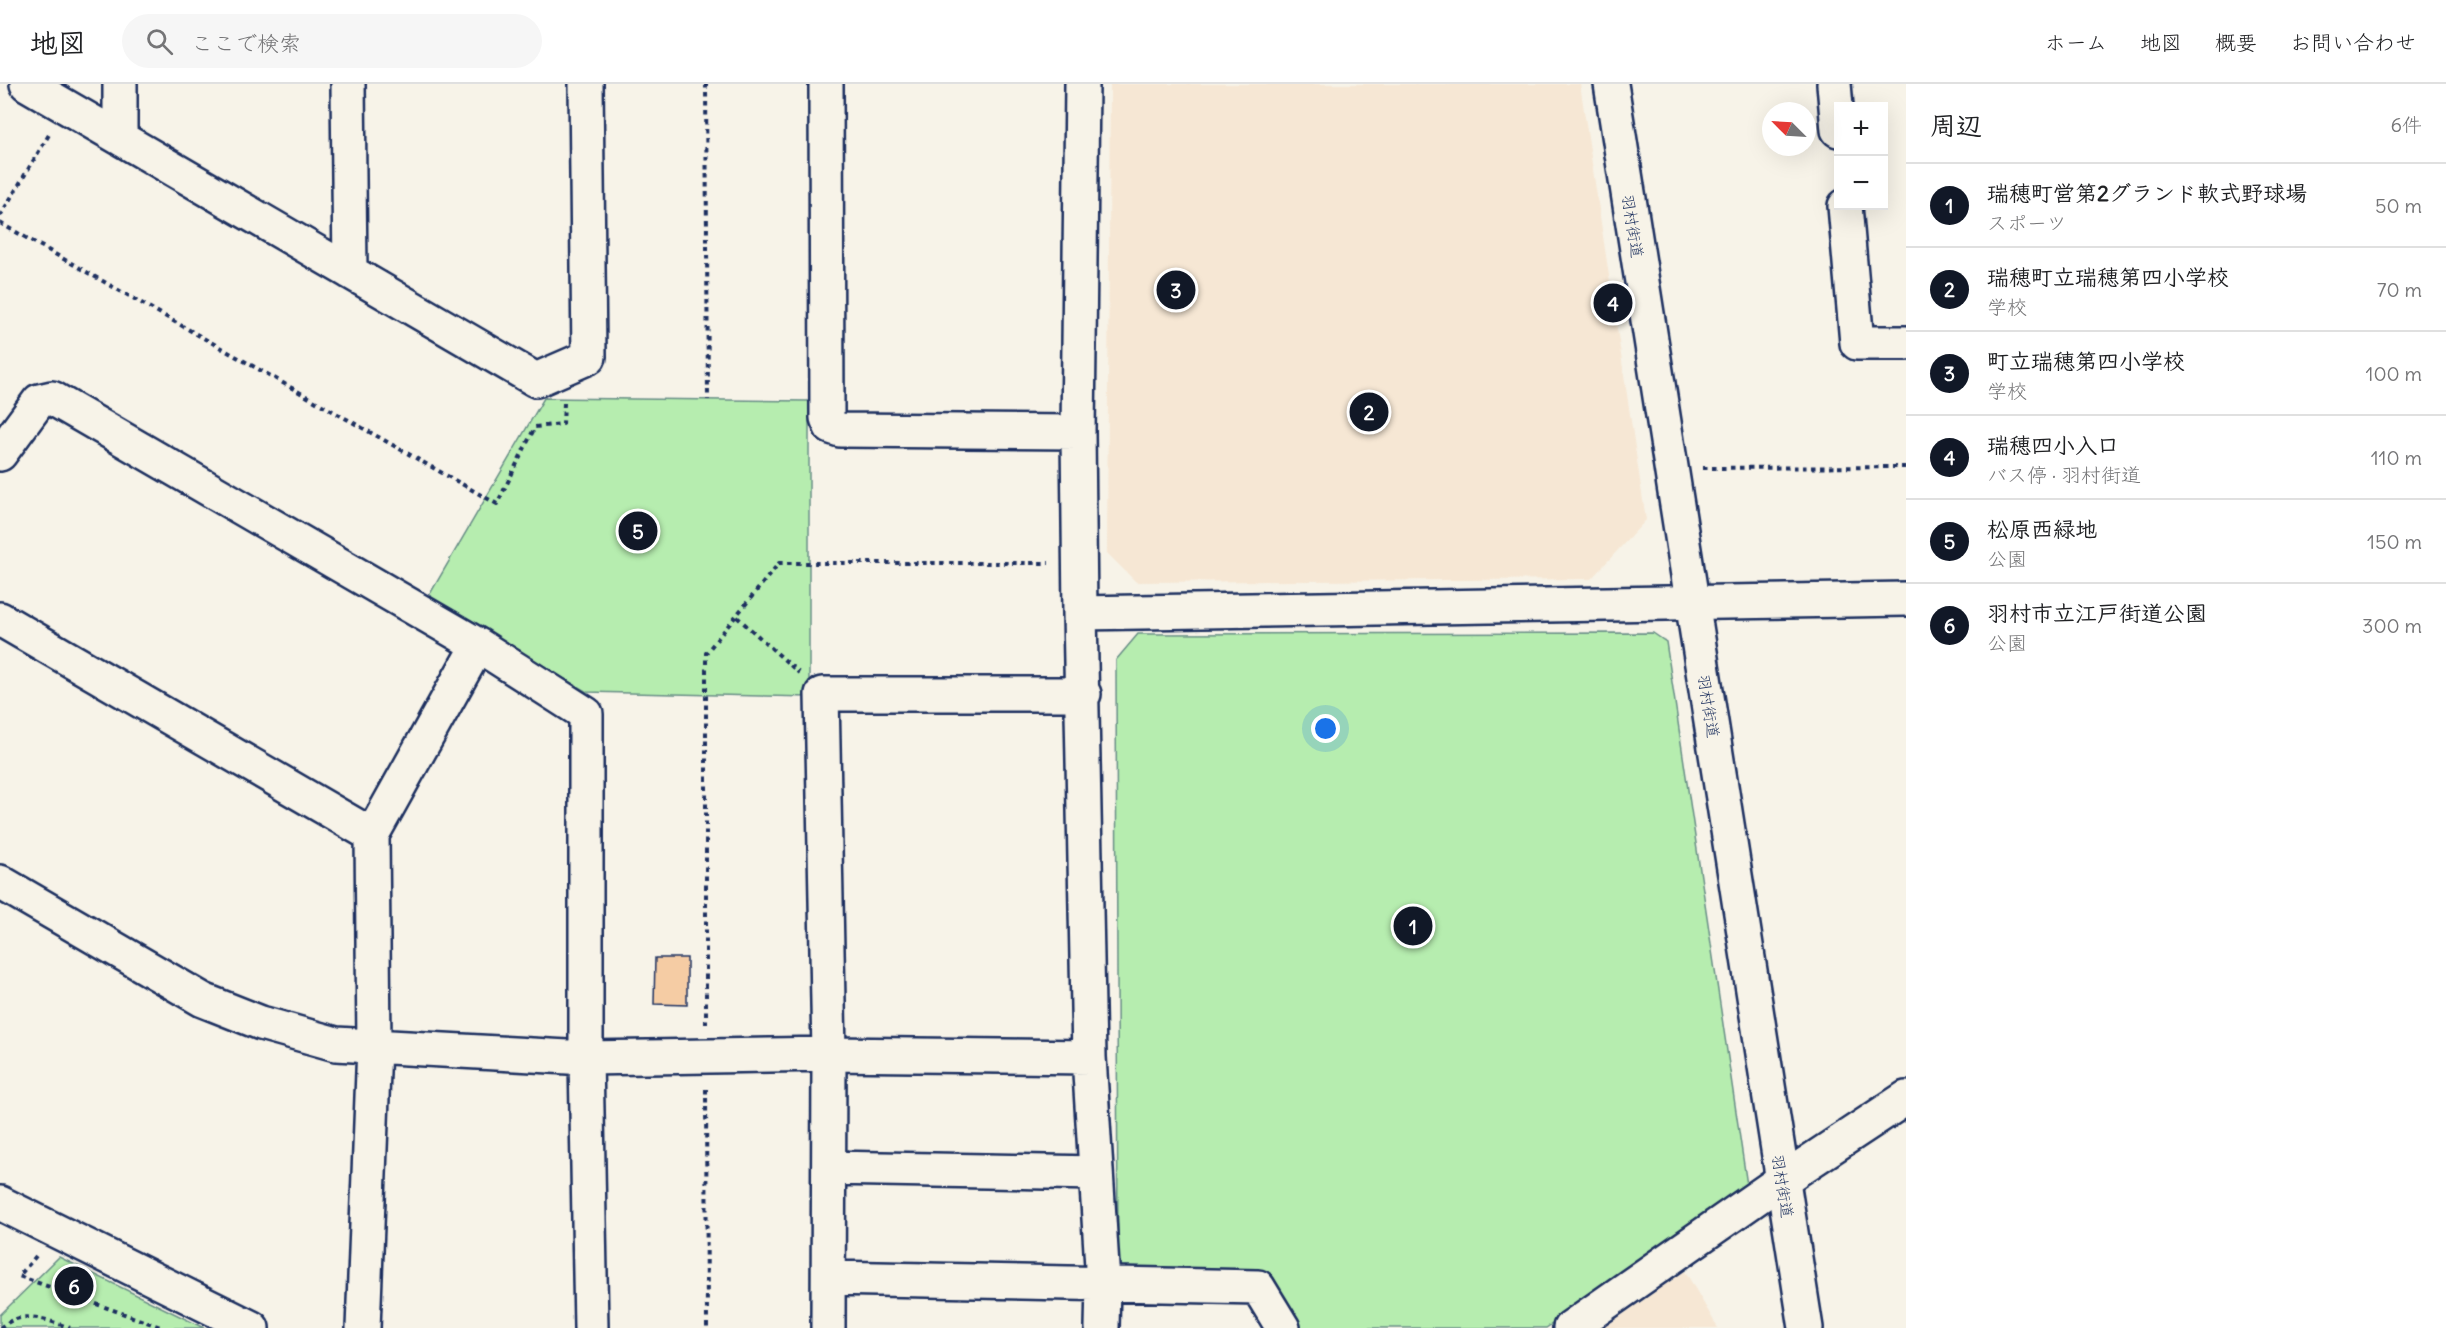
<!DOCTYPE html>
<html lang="ja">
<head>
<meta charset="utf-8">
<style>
  :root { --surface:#fff; --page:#f6f6f6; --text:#202124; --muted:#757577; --line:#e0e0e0; --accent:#111827 }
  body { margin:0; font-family:Delius,"Klee One",sans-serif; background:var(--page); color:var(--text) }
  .controls { position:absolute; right:18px; top:18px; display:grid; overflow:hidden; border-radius:0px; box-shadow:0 6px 24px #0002 }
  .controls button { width:54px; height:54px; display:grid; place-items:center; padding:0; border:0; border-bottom:2px solid var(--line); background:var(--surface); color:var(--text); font:30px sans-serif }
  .compass { position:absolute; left:1762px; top:18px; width:54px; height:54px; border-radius:50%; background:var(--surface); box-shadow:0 6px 24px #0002; rotate:294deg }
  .you { position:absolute; left:1326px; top:645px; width:21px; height:21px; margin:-15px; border:4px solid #fff; border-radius:50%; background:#1a73e8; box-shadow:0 0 0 9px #1a73e833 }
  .badge { display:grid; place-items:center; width:39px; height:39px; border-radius:50%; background:var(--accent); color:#fff; font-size:20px; font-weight:700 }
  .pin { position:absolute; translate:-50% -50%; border:3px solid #fff; box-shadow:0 2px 6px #0006 }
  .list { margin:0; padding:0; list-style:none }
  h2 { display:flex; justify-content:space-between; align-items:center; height:78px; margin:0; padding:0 24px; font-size:26px }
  h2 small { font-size:20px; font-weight:400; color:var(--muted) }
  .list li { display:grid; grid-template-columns:39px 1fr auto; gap:18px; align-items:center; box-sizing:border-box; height:84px; padding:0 24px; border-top:2px solid var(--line) }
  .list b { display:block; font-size:22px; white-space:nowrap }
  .list p { margin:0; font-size:20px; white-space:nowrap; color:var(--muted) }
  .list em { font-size:20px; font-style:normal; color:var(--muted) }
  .icon { flex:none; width:33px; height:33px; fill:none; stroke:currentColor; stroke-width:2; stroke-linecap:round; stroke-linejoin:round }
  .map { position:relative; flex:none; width:1906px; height:1244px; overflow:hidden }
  header { display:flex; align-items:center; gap:36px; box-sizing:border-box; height:84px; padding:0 30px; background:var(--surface); border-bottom:2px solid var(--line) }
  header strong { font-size:28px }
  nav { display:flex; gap:33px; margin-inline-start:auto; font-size:21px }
  .search { width:420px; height:54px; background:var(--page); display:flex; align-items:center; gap:15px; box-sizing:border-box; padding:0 21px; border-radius:33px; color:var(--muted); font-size:22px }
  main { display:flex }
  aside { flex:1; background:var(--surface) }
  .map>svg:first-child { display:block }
  .built { fill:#f6e7d4 }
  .green { fill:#b6edaf; stroke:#688e86; stroke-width:1.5 }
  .building { fill:#f5cca4; stroke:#1b2f5e; stroke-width:1.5 }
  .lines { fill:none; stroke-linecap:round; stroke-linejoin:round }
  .minor-casing { stroke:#1b2f5e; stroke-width:38 }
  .major-casing { stroke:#1b2f5e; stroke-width:38 }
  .path { stroke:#1b2f5e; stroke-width:4; stroke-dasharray:4.5 4.5; stroke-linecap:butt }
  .minor { stroke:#f7f3e8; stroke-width:33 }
  .major { stroke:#f7f3e8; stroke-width:33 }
  .labels { text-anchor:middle; stroke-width:6; stroke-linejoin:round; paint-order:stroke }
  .street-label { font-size:16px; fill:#1b2f5e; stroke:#f7f3e8 }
</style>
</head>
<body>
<header>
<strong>地図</strong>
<div class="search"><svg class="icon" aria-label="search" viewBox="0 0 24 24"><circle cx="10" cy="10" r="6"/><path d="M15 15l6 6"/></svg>ここで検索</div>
<nav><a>ホーム</a><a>地図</a><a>概要</a><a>お問い合わせ</a></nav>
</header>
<main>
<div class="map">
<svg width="1906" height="1244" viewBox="0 0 1906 1244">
  <rect width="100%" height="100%" fill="#f7f3e8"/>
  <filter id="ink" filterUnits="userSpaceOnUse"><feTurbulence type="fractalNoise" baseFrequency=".0167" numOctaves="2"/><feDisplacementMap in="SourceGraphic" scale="12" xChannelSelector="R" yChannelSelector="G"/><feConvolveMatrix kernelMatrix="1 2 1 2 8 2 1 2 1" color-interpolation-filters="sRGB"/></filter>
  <g filter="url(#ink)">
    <path class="built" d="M1110 0H1580L1646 436 1591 495 1136 498 1107 469Z
      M1685 1187 1718 1244H1603Z"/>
    <path class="green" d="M544 314 809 317V613L587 608 427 515Z
      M1653 549 1666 558 1748 1108 1546 1244H1293L1259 1198 1118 1188 1116 576 1138 550Z
      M59 1173 204 1244H0V1231Z"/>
    <path class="building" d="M655 874H687V921L654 920Z"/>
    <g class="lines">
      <defs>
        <path id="minor" d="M27 0 536 296 589 273 586 0
          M348 0 350 188
          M826 0 827 334 831 343 840 346 1078 348
          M1082 0 1078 348 1080 529 1089 973 1103 1199 1102 1244
          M1834 0 1838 46
          M120 54V0
          M1845 122 1857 259H1906
          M0 370 39 317 52 314 478 561 586 630V974L591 1244
          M1080 529 1906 515
          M0 535 372 751
          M0 798 203 916 261 939 336 960 586 974 829 970 1089 973
          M829 1084 1096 1089
          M0 1119 252 1244
          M829 1194 1258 1203 1283 1244
          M363 1244 374 962 372 751 478 561
          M828 1244 829 970 822 610H1084
          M1570 1244 1782 1096 1906 1014"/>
        <path id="major" d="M1611 0 1806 1244"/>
      </defs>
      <use href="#minor" class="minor-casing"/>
      <use href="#major" class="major-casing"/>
      <path class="path" d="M706 0 708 316
        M0 132 50 49
        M0 139 497 420 535 343 563 340 564 319
        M1703 384 1906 383
        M737 533 799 589
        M706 940V569L779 479H1049
        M706 1005 707 1244
        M36 1172 19 1192 163 1244
        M0 1244C22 1225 45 1235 70 1244"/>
      <use href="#minor" class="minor"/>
      <use href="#major" class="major"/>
    </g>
  </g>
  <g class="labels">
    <g class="street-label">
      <text transform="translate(1633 142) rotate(81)" y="6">羽村街道</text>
      <text transform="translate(1709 622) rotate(81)" y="6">羽村街道</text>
      <text transform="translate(1783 1102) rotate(81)" y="6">羽村街道</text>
    </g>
  </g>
</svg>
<div class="controls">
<button>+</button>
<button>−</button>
</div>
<svg class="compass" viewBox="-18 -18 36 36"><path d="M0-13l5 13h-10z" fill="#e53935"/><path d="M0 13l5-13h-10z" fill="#757577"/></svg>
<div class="you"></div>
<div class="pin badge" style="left:1413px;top:842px">1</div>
<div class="pin badge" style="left:1369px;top:328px">2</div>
<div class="pin badge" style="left:1176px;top:206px">3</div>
<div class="pin badge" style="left:1613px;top:219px">4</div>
<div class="pin badge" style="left:638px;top:447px">5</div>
<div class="pin badge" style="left:74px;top:1202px">6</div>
</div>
<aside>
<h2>周辺<small>6件</small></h2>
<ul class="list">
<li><span class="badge">1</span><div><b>瑞穂町営第2グランド軟式野球場</b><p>スポーツ</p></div><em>50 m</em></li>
<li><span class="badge">2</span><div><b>瑞穂町立瑞穂第四小学校</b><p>学校</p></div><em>70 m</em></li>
<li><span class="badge">3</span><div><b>町立瑞穂第四小学校</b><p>学校</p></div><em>100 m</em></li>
<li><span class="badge">4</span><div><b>瑞穂四小入口</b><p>バス停 · 羽村街道</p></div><em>110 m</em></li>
<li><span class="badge">5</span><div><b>松原西緑地</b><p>公園</p></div><em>150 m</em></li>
<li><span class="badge">6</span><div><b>羽村市立江戸街道公園</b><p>公園</p></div><em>300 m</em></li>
</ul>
</aside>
</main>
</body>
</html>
